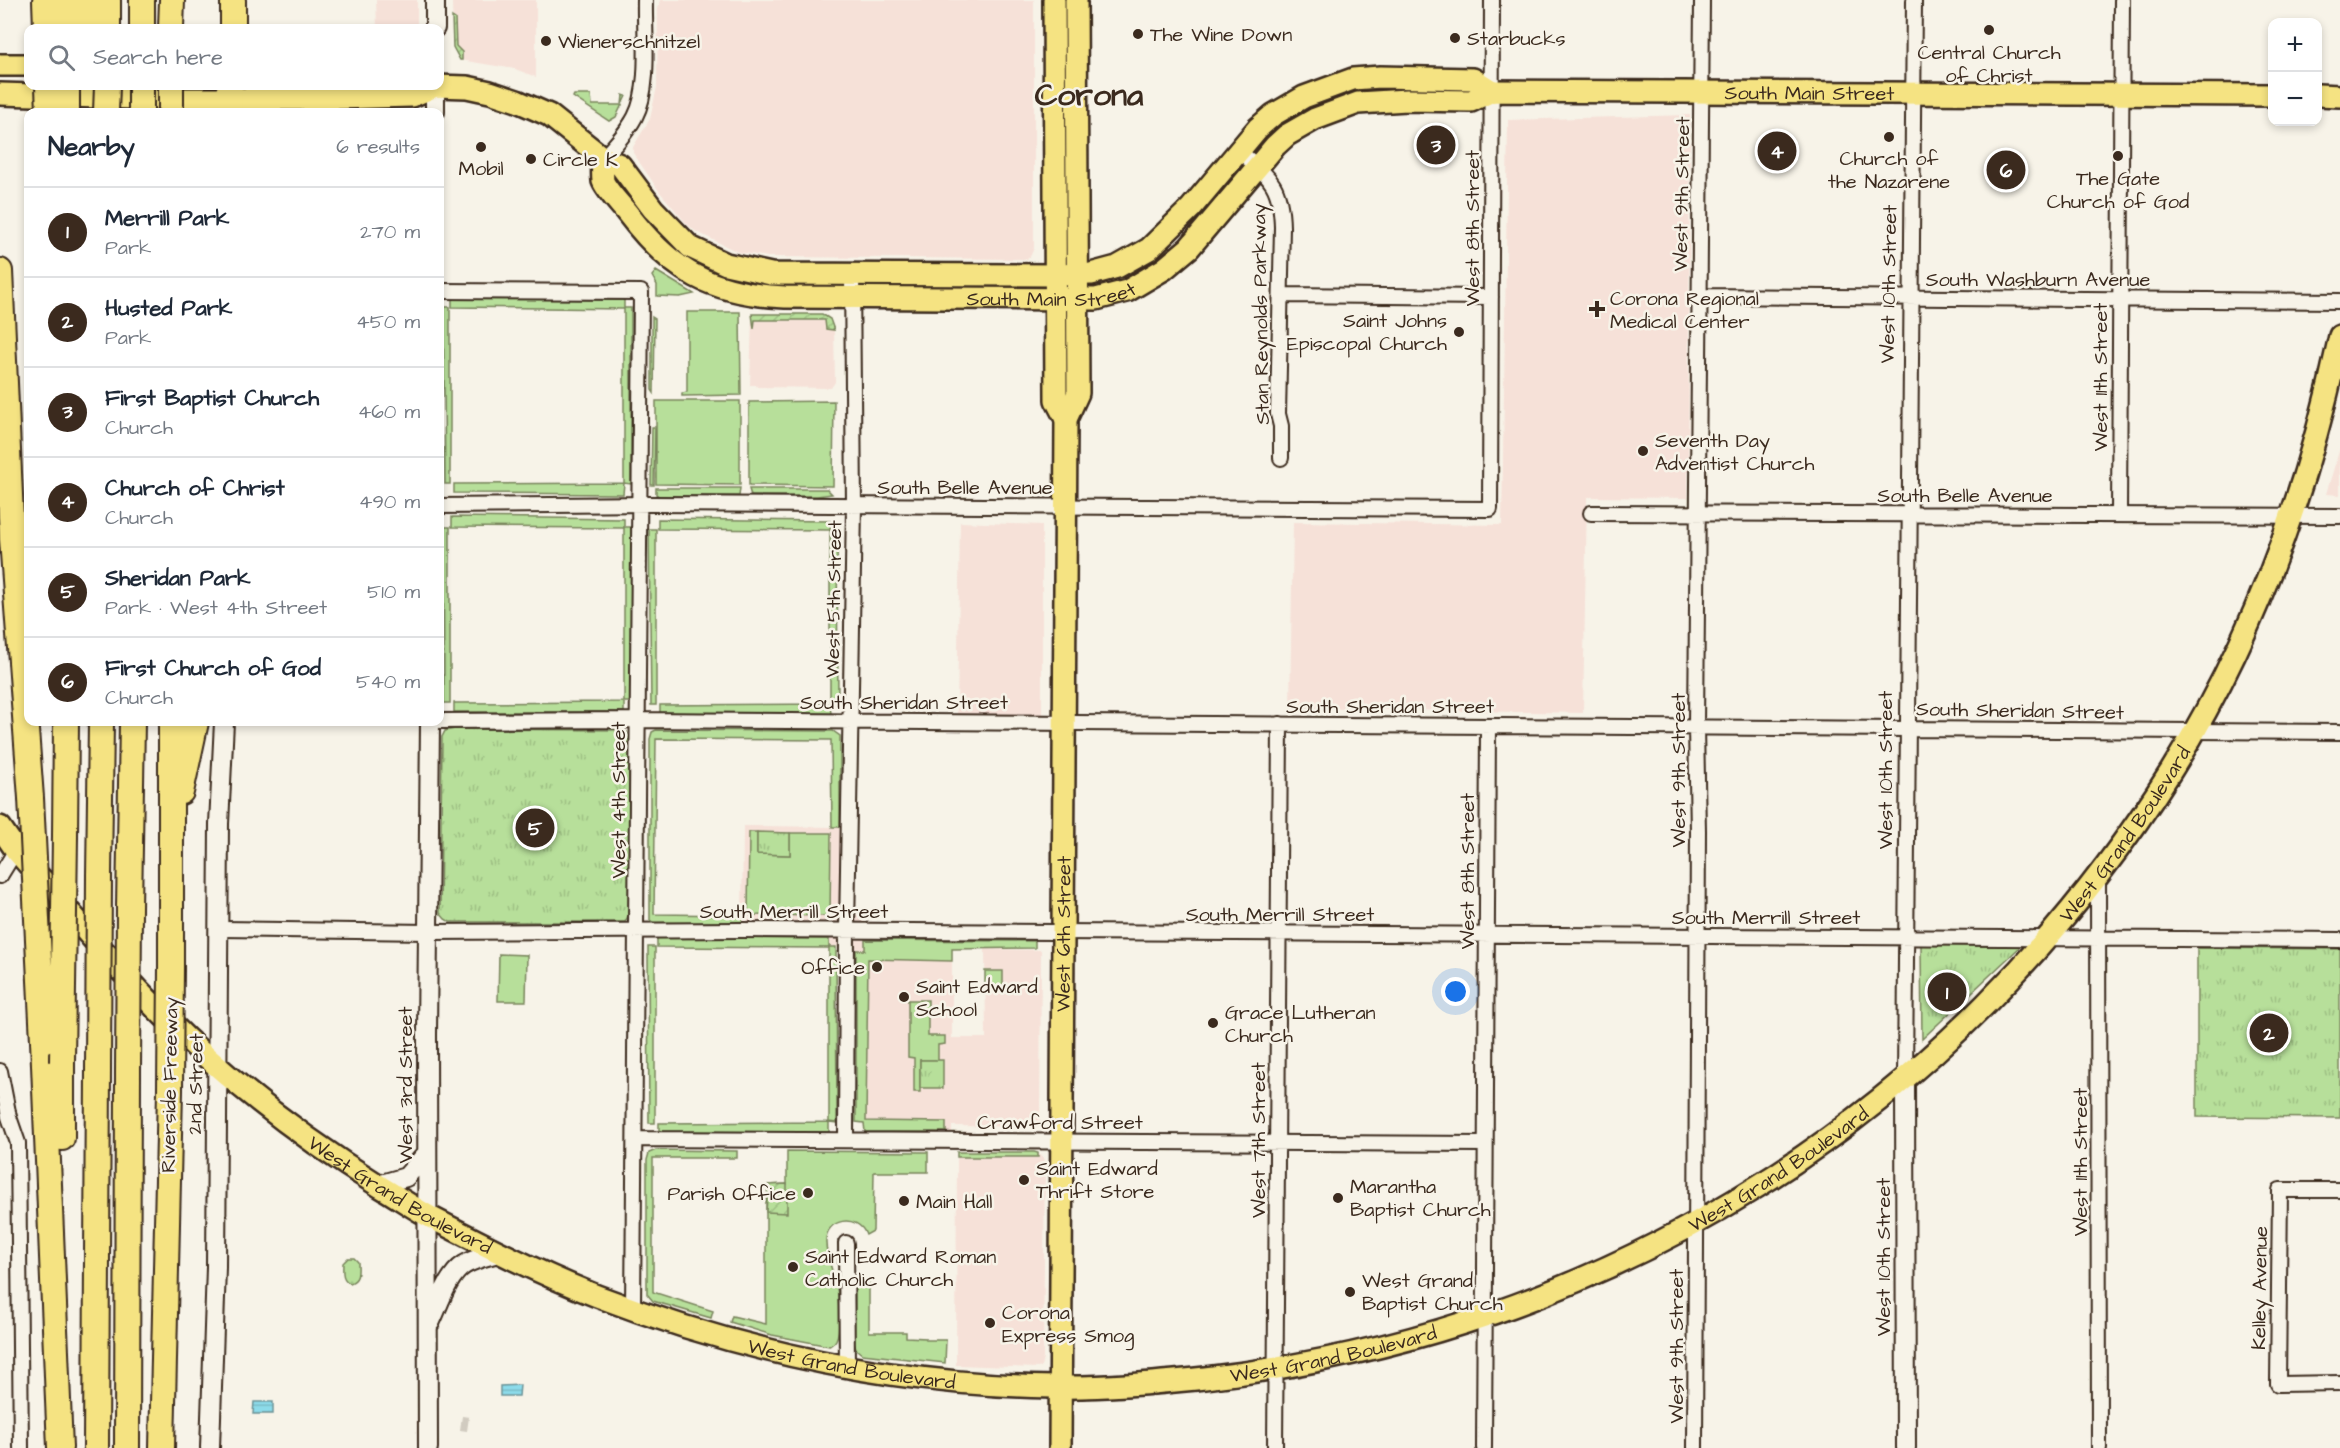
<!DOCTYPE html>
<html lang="en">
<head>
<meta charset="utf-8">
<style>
  :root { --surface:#fff; --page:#f2f2f3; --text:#1f2937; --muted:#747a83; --line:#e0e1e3; --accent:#3b2a1e }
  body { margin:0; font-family:"Architects Daughter",sans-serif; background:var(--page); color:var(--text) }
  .controls { position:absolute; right:18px; top:18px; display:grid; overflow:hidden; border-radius:12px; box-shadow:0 3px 9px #0003 }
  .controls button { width:54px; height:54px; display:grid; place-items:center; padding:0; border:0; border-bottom:2px solid var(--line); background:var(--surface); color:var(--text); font:30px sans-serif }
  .you { position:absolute; left:1456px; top:992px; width:21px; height:21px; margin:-15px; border:4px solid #fff; border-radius:50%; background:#1a73e8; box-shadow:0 0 0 9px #1a73e833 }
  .badge { display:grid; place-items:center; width:39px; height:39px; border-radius:50%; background:var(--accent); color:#fff; font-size:20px; font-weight:700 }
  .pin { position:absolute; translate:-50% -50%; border:3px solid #fff; box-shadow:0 2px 6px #0006 }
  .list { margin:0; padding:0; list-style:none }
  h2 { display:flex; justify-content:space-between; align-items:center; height:78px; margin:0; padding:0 24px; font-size:26px }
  h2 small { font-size:20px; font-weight:400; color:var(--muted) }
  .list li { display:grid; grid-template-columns:39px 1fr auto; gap:18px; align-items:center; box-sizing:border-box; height:90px; padding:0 24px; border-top:2px solid var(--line) }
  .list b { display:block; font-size:22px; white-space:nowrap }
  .list p { margin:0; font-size:20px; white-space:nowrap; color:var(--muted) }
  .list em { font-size:20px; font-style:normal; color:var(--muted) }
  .icon { flex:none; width:33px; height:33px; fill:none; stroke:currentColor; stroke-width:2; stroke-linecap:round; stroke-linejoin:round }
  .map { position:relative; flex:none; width:2340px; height:1448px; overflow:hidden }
  .search { position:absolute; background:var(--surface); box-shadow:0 3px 9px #0003; left:24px; top:24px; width:420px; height:66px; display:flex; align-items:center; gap:15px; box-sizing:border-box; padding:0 21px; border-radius:12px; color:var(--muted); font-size:22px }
  .panel { position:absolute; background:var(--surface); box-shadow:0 3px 9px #0003; left:24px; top:108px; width:420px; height:618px; border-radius:12px }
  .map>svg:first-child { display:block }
  .built { fill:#f6e1d8 }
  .grass { fill:#b7df9a; stroke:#79845c; stroke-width:1.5 }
  .park { fill:url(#park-tufts); stroke:#79845c; stroke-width:1.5 }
  .garden { fill:url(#garden-furrows); stroke:#79845c; stroke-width:1.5 }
  .water { fill:url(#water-rules); stroke:#6c9498; stroke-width:1.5 }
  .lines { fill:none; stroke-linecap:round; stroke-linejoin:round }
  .street-tunnel { stroke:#d1cbc0; stroke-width:14; stroke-dasharray:14 7; stroke-linecap:butt }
  .street-casing { stroke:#3b2a1e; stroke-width:18 }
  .secondary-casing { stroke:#3b2a1e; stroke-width:22 }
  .primary-casing { stroke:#3b2a1e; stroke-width:26 }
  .highway-casing { stroke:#3b2a1e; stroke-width:28 }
  .street { stroke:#f7f3e8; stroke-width:14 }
  .secondary { stroke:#f7f3e8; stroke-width:18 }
  .primary { stroke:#f5e382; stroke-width:21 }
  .highway { stroke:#f5e382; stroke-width:24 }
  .highway-bridge-casing { stroke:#3b2a1e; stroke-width:28; stroke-linecap:butt }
  .highway-bridge { stroke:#f5e382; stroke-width:24 }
  .poi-dot { fill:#3b2a1e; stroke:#f7f3e8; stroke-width:2 }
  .labels { text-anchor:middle; stroke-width:5; stroke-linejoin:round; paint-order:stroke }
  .poi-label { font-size:20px; fill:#3b2a1e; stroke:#f7f3e8; text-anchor:start }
  .street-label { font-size:20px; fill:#3b2a1e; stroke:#f7f3e8 }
  .town-label { font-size:32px; font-weight:bold; fill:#3b2a1e; stroke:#f7f3e8 }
</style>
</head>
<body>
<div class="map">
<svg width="2340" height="1448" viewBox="0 0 2340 1448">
  <defs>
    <pattern id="park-tufts" width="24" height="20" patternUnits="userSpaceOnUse" patternTransform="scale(1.5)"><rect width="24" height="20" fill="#b7df9a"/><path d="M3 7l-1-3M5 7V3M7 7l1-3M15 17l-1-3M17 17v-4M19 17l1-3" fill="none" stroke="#9ec084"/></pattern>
    <pattern id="garden-furrows" width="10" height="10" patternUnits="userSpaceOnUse" patternTransform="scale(1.5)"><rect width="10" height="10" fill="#b7df9a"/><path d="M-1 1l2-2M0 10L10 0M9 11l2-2" fill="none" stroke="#9ec084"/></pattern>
    <pattern id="water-rules" width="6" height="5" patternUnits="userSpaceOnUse" patternTransform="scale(1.5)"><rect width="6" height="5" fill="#8cdbea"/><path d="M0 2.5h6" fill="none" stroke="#7abcc8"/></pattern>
  </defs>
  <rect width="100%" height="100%" fill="#f7f3e8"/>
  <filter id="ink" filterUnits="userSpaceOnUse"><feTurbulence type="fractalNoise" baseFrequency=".0167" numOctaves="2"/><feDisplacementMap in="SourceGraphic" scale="12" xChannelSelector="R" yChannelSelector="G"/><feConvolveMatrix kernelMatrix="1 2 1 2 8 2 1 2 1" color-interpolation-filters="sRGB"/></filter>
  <g filter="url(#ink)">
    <path class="built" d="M376 0H417V28H377Z
      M452 0H536V77L515 69 460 60 453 47Z
      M660 0H1034V248L1030 257 1027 259 768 257 738 252 695 231 686 223 659 191 633 153V147L650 119 657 87 658 9Z
      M1690 115 1688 498 1587 497 1583 713 1290 708 1293 522 1502 525 1508 120Z
      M752 314H822L829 317 834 330 835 382 831 388 757 387 756 385H750Z
      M2340 447V495L2326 494 2340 448Z
      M960 522 1042 525V716L957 714Z
      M743 826 840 827V915H865V940L952 941V1038H986L985 949 1041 950 1040 1127 952 1126V1133L865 1132 864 1123 856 1122V948L829 947V925L742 923Z
      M957 1152H1034L1042 1156 1045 1162 1043 1358 1041 1367 1038 1368 956 1365Z"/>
    <path class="grass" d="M574 95H591L592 105H622L623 95 626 96 616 117 609 121 573 97Z
      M656 271 694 294 680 297 657 296V285L652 276Z
      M452 298 624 300V308H631V484L624 483 623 494 454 493V484L624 483V309L452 307Z
      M443 307H450V484H445Z
      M687 312H740L741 395 682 396V393L687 392Z
      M652 317 655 319 654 393 652 390Z
      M656 401H740V485L656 484Z
      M834 401 833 486 749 485V402Z
      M652 427H655L654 485H651Z
      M656 488H740L739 496H659L656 494Z
      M749 489H827L832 494 817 496H751Z
      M452 517 624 519V527H631L632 702H624V712H454V703L624 702V528L452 527Z
      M658 519 830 521V529H837L838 704H830L831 714H660V705L830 704V530L658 529Z
      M443 527H450V703H444Z
      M649 529H656V705H651Z
      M656 730 833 731 840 736V827H832L831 740 656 739 654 914 743 915 742 923H654L650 920V739L652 732Z
      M749 832H757V854L790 855V833H831L830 916 748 915Z
      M657 937 829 939V947H836L837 1123 829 1122V1132H659V1123L829 1122V948L657 947Z
      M865 940 1035 941V948L952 949V961L868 959 866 1121 946 1122V1132H865L864 1123 856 1122V950H865Z
      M648 947H655V1123H649Z
      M499 954 527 955 526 1001H498Z
      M985 971H1003V987H985Z
      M908 1000H928V1036H945V1044L938 1045V1060H920V1092H914V1058L908 1057Z
      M656 1150 737 1151V1158H653V1292L713 1311 711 1318 653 1301 647 1294V1160L649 1153Z
      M787 1151 928 1152V1172H874L873 1231 866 1235C858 1213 824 1218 826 1243 826 1256 833 1271 836 1284 839 1295 841 1331 836 1340 834 1344 833 1344 829 1346L772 1335 730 1322 732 1316 766 1324V1196H768V1185L787 1184Z
      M957 1152H1034L1038 1153V1157H957Z
      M869 1280V1332H906V1337L926 1338V1340H946L945 1363 862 1354 857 1350 854 1343 855 1284Z"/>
    <path class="park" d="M455 729 622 730 627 732 629 740V914L625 922H450L445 919 440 913 442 737 445 731Z
      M757 832 790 833V855L757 854Z
      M1921 945 2021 946 1922 1039Z
      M2197 948 2340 949V1118L2197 1117Z
      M920 1060H943V1088H920Z
      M348 1258H354L358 1262C358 1271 360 1280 350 1283 341 1279 343 1271 343 1263Z"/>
    <path class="garden" d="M452 17 455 19 456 46 462 52V60H460L453 47Z
      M752 314H822L830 319 834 330 826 329 825 320H755L754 329Z
      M787 1184V1213L766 1212 768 1185Z"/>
    <path class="water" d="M520 1385 519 1396H500V1386Z
      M254 1402H273V1414H253Z"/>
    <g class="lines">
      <path class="street-tunnel" d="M461 1423 468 1424"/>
      <defs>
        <path id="street" d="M1238 150C1269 177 1281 183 1282 227L1278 414 1281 426V458
          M603 158C615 145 627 132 635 117 651 87 644 33 645 0
          M440 291 641 292 633 1309
          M1281 295 1491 297
          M1699 296 2340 301
          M440 506 651 504 1490 509 1492 0
          M1591 513 2340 516
          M2119 515 2122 0
          M440 721 638 720 2340 732
          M2098 875 2099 1448
          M0 876 16 850
          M220 929 428 932 742 930 2340 940
          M0 1071 9 1117 18 1143 21 1448
          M1905 1080 1914 0
          M635 1139 1485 1144
          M846 1140 847 930 854 506 852 274
          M2340 1190H2280L2278 1384 2340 1383
          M846 1243 847 1366
          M1275 1448 1280 724
          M1484 1448 1488 726
          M1695 1448 1698 831 1696 727 1702 0"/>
        <path id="secondary" d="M435 28V0
          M435 112V86
          M1905 1080 1906 1448
          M378 1185 406 1177 427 1153
          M430 1323C439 1305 447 1276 464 1265 475 1258 489 1256 501 1252
          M210 1448 216 1267 219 824 224 722
          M428 1448 427 1035 430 722"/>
        <g id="primary">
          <path d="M1054 0 1056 400 1066 419"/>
          <path d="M0 65H28"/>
          <path d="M0 94 166 99H301L412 96 435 86 467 87 490 92 517 101 549 115 603 158 620 165 653 209 690 247 726 264 771 274 1054 275 1091 274 1117 267 1149 249 1191 208 1258 128 1273 115 1304 97 1353 79 1380 77 1473 79 1492 91"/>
          <path d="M2318 95 2340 96"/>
          <path id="s1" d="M603 158C603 165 602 174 603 181 606 190 622 206 628 214 672 272 712 294 785 297L1096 299 1127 291 1164 269 1189 248 1275 146 1287 135 1315 119 1358 103 1407 100 1471 101 1492 91 2272 95"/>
          <path id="s2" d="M0 827 16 850C59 899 101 950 146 998 215 1071 296 1134 381 1187 398 1197 415 1209 432 1218 486 1246 541 1274 597 1296 743 1352 898 1385 1054 1387 1104 1388 1156 1383 1205 1378 1607 1333 1955 1114 2171 771 2254 638 2308 489 2340 336"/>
          <path id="s3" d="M1060 1448 1066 419 1078 393 1076 0"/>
        </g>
        <path id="highway" d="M45 0 46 28
          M90 0V28
          M142 0V28
          M67 28 68 0
          M108 28V0
          M171 28 172 0
          M233 28V0
          M229 112 230 86
          M0 271 12 539 31 798
          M181 792 196 722
          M65 836 66 722
          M99 876 101 722
          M129 908 132 722
          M171 968V722
          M43 1041 60 1448
          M62 1062V1138
          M96 1448 98 1070
          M127 1448 128 1072
          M162 1448 170 1090"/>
      </defs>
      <use href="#street" class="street-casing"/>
      <use href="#secondary" class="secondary-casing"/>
      <use href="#primary" class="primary-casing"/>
      <use href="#highway" class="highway-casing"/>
      <use href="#street" class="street"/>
      <use href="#secondary" class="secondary"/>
      <use href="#primary" class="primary"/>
      <use href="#highway" class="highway"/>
      <defs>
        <path id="highway-bridge" d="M48 86 49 112
          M67 86V112
          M106 112 107 86
          M141 112V86
          M171 112V86
          M31 798 43 1041
          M62 1062 65 836
          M98 1070 99 876
          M128 1072 129 908
          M170 1090 171 968"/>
      </defs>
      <use href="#highway-bridge" class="highway-bridge-casing"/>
      <use href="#highway-bridge" class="highway-bridge"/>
    </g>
  </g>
  <g class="poi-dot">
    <circle cx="1989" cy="30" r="6"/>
    <circle cx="1138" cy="34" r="6"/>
    <circle cx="1455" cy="38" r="6"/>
    <circle cx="546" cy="41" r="6"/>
    <circle cx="1889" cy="137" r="6"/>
    <circle cx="481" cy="147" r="6"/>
    <circle cx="2118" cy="156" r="6"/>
    <circle cx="531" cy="159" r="6"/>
    <path d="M1594 300h6v6h6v6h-6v6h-6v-6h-6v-6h6z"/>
    <circle cx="1459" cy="332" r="6"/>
    <circle cx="1643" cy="451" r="6"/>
    <circle cx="877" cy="967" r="6"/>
    <circle cx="904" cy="997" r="6"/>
    <circle cx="1213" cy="1023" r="6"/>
    <circle cx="1024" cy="1180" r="6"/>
    <circle cx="808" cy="1193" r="6"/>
    <circle cx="1338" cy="1198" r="6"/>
    <circle cx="904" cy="1201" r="6"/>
    <circle cx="793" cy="1267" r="6"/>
    <circle cx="1350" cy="1292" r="6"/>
    <circle cx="990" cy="1323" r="6"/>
  </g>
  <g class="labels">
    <g class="poi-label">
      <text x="1150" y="41">The Wine Down</text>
      <text x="1467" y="45">Starbucks</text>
      <text x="558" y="48">Wienerschnitzel</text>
      <text x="1989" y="59" text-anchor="middle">Central Church<tspan x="1989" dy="23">of Christ</tspan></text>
      <text x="1889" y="165" text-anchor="middle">Church of<tspan x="1889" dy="23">the Nazarene</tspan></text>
      <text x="543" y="166">Circle K</text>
      <text x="481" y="175" text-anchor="middle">Mobil</text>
      <text x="2118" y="185" text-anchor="middle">The Gate<tspan x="2118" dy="23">Church of God</tspan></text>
      <text x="1610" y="305">Corona Regional<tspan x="1610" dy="23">Medical Center</tspan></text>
      <text x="1447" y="327" text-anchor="end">Saint Johns<tspan x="1447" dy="23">Episcopal Church</tspan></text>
      <text x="1655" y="447">Seventh Day<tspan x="1655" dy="23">Adventist Church</tspan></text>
      <text x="865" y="974" text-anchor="end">Office</text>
      <text x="916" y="993">Saint Edward<tspan x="916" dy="23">School</tspan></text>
      <text x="1225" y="1019">Grace Lutheran<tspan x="1225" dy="23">Church</tspan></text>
      <text x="1036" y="1175">Saint Edward<tspan x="1036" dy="23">Thrift Store</tspan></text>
      <text x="1350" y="1193">Marantha<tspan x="1350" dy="23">Baptist Church</tspan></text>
      <text x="796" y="1200" text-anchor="end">Parish Office</text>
      <text x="916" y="1208">Main Hall</text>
      <text x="805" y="1263">Saint Edward Roman<tspan x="805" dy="23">Catholic Church</tspan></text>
      <text x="1362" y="1287">West Grand<tspan x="1362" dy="23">Baptist Church</tspan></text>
      <text x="1002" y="1319">Corona<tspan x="1002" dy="23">Express Smog</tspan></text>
    </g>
    <g class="street-label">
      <text dy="7" stroke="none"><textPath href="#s1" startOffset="1350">South Main Street</textPath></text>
      <text transform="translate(1681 194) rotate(-89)" y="7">West 9th Street</text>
      <text transform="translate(1472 228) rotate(-90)" y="7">West 8th Street</text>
      <text x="2038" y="286">South Washburn Avenue</text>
      <text transform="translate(1888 284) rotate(-89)" y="7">West 10th Street</text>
      <text dy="7" stroke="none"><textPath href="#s1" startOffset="516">South Main Street</textPath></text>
      <text transform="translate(1260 314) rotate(-91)" y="7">Stan Reynolds Parkway</text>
      <text transform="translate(2100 377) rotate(-90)" y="7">West 11th Street</text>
      <text x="965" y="494">South Belle Avenue</text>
      <text x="1965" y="502">South Belle Avenue</text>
      <text transform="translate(833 599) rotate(-89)" y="7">West 5th Street</text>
      <text x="904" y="709">South Sheridan Street</text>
      <text x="1390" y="713">South Sheridan Street</text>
      <text transform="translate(2020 710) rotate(1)" y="7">South Sheridan Street</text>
      <text transform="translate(1678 770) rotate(-90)" y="7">West 9th Street</text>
      <text transform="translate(1885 770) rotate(-90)" y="7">West 10th Street</text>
      <text transform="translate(618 800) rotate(-90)" y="7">West 4th Street</text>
      <text dy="7" stroke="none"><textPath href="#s2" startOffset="2492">West Grand Boulevard</textPath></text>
      <text transform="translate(1467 871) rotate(-90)" y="7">West 8th Street</text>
      <text x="794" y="918">South Merrill Street</text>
      <text x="1280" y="921">South Merrill Street</text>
      <text x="1766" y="924">South Merrill Street</text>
      <text dy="7" stroke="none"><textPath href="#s3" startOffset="514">West 6th Street</textPath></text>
      <text transform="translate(195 1084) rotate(-89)" y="7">2nd Street</text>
      <text transform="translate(169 1085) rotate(-89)" y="7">Riverside Freeway</text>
      <text transform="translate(405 1085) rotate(-90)" y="7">West 3rd Street</text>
      <text x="1060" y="1129">Crawford Street</text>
      <text transform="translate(1258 1140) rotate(-90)" y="7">West 7th Street</text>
      <text transform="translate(2080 1162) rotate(-90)" y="7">West 11th Street</text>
      <text dy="7" stroke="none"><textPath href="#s2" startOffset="2006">West Grand Boulevard</textPath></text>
      <text dy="7" stroke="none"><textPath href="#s2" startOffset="548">West Grand Boulevard</textPath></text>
      <text transform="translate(1883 1257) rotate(-90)" y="7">West 10th Street</text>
      <text transform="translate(2259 1288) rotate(-89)" y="7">Kelley Avenue</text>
      <text transform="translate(1676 1346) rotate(-90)" y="7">West 9th Street</text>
      <text dy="7" stroke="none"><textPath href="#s2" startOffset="1520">West Grand Boulevard</textPath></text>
      <text dy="7" stroke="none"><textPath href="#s2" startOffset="1034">West Grand Boulevard</textPath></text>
    </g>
    <g class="town-label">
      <text x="1089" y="105">Corona</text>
    </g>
  </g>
</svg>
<div class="controls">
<button>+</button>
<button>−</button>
</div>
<div class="you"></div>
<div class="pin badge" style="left:1947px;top:992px">1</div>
<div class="pin badge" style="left:2269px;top:1033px">2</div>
<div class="pin badge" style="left:1436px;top:145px">3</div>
<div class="pin badge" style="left:1777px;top:151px">4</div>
<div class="pin badge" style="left:535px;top:828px">5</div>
<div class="pin badge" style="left:2006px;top:170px">6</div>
<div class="search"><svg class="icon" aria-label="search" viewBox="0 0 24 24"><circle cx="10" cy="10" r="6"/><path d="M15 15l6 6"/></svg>Search here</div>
<section class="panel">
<h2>Nearby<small>6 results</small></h2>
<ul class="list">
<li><span class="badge">1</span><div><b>Merrill Park</b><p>Park</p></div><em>270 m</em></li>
<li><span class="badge">2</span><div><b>Husted Park</b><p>Park</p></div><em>450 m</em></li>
<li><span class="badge">3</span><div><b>First Baptist Church</b><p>Church</p></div><em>460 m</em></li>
<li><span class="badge">4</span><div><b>Church of Christ</b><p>Church</p></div><em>490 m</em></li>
<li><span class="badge">5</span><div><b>Sheridan Park</b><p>Park · West 4th Street</p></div><em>510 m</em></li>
<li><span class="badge">6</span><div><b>First Church of God</b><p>Church</p></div><em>540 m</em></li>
</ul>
</section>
</div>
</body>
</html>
